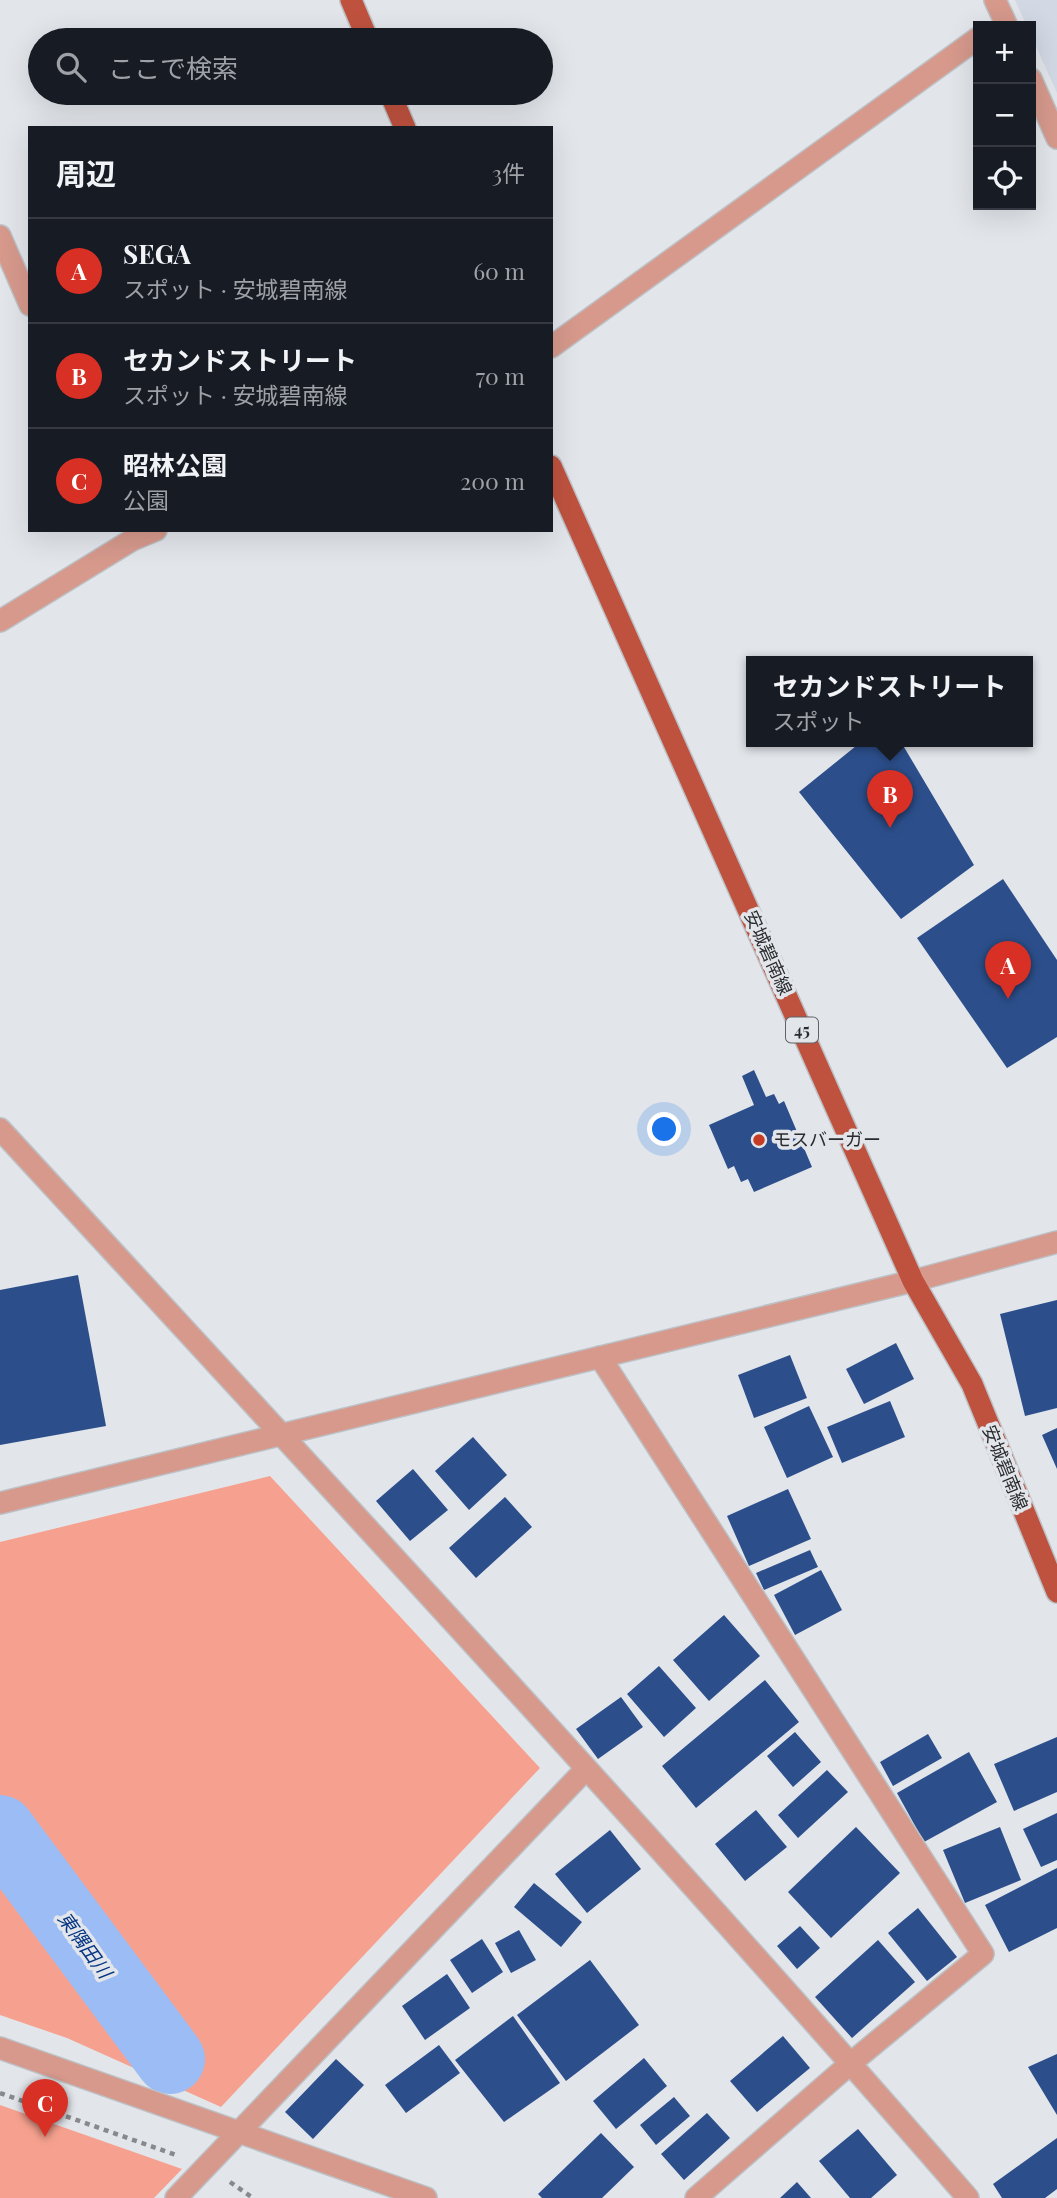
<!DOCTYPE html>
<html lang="ja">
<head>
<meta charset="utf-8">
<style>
  :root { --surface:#171b24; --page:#20242c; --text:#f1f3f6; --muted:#9ea1a6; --line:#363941; --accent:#d93025 }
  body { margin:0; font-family:"Playfair Display","Noto Sans JP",serif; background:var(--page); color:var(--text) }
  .controls { position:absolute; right:21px; top:21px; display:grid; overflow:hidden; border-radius:0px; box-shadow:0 7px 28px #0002 }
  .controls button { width:63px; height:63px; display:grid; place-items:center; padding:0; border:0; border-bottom:2px solid var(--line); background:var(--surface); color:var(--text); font:35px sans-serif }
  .you { position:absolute; left:665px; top:1130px; width:24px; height:24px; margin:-18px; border:5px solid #fff; border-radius:50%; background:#1a73e8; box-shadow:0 0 0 10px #1a73e833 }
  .badge { display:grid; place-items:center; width:46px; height:46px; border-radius:50%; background:var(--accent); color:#fff; font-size:23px; font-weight:700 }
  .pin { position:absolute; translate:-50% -58px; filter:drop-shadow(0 2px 4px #0008) }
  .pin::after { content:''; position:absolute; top:37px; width:24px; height:21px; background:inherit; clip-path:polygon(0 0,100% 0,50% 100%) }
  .popup { position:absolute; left:746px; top:656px; width:287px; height:91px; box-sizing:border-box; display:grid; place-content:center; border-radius:0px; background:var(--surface); filter:drop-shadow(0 2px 5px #0005); font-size:23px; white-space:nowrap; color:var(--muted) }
  .popup b { font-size:26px; color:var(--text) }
  .popup::after { content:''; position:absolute; left:50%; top:100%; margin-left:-14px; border:14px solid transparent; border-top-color:var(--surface) }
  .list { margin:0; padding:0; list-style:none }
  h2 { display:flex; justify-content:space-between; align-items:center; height:91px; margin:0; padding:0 28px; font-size:30px }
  h2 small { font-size:23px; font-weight:400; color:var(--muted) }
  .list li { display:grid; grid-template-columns:46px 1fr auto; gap:21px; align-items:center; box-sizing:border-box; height:105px; padding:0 28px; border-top:2px solid var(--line) }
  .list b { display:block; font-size:26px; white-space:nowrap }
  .list p { margin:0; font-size:23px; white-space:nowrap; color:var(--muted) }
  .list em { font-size:23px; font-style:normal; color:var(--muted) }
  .icon { flex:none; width:38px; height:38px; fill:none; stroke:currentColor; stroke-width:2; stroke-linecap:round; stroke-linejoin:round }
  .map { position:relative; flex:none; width:1057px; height:2198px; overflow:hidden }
  .search { position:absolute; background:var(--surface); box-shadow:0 7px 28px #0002; left:28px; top:28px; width:525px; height:77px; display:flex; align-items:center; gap:18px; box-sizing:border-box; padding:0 24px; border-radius:38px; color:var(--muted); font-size:26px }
  .panel { position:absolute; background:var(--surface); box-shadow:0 7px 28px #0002; left:28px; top:126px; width:525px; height:406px; border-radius:0px }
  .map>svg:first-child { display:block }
  .built { fill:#d2d9e4 }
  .green { fill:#f6a18f }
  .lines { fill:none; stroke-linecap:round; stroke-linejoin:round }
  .river { stroke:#9bbcf4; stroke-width:70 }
  .building { fill:#2c4f8c }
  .minor-casing { stroke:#bdc0c4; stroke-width:24 }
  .tertiary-casing { stroke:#bdc0c4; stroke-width:24 }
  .primary-casing { stroke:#bdc0c4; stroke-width:24 }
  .path { stroke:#87898c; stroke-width:4.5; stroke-dasharray:5 5; stroke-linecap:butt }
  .minor { stroke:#d6998c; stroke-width:21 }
  .tertiary { stroke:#d6998c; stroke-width:21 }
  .primary { stroke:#bf523f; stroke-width:21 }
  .poi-dot { fill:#c63b24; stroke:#e2e5ea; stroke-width:2.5 }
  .labels { text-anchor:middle; stroke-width:7; stroke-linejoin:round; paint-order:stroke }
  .shield { fill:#e2e5ea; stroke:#616366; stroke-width:2 }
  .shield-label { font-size:16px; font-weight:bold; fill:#2a2b2d }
  .street-label { font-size:18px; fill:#2a2b2d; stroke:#e2e5ea }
  .poi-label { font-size:18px; fill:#2a2b2d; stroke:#e2e5ea; text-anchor:start }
  .water-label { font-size:19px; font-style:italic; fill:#063582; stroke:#e2e5ea }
</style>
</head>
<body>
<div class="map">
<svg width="1057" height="2198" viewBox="0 0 1057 2198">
  <rect width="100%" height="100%" fill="#e2e5ea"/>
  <path class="built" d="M1015 0H1057V93L1031 35V26H1027Z"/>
  <path class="green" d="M270 1476 540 1768 221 2107 67 2038 0 2015V1542Z
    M0 2105 182 2169 154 2198H0Z"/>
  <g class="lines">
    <path class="river" d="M0 1830 170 2059"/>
  </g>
  <path class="building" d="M861 742H901L974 865 901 919 799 792Z
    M1003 879 1057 960V1037L1007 1068 917 938Z
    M754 1070 766 1097 774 1094 779 1104 784 1101 812 1167 754 1192 748 1179 741 1182 734 1166 728 1169 709 1125 754 1105 742 1076Z
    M78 1275 106 1426 0 1445V1290Z
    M1057 1300V1408L1025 1416 1000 1314Z
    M896 1343 914 1379 864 1404 846 1369Z
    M790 1355 807 1398 754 1418 738 1375Z
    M890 1401 905 1437 842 1463 827 1427Z
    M809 1406 833 1457 787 1478 764 1427Z
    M1057 1428V1469L1042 1435Z
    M473 1437 507 1475 469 1510 435 1471Z
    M413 1469 448 1510 410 1541 376 1501Z
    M788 1489 811 1539 749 1566 727 1516Z
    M505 1497 532 1527 476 1578 449 1548Z
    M810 1550 818 1567 764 1590 756 1573Z
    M821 1570 842 1610 795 1635 774 1595Z
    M724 1615 760 1656 709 1701 673 1660Z
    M659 1666 696 1708 664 1737 627 1694Z
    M765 1680 799 1722 696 1808 662 1766Z
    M621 1697 643 1727 598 1759 576 1729Z
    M795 1732 821 1762 793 1787 767 1756Z
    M928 1734 942 1758 893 1786 880 1762Z
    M1057 1737V1792L1014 1811 994 1764Z
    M969 1752 997 1802 924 1842 897 1793Z
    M827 1770 848 1792 798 1838 778 1815Z
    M756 1810 787 1847 745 1881 715 1844Z
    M1057 1813V1860L1041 1867 1023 1829Z
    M856 1827 900 1873 831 1938 788 1892Z
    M1000 1827 1021 1880 965 1903 943 1850Z
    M610 1830 641 1869 587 1913 555 1874Z
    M1057 1868V1928L1009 1952 985 1905Z
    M534 1883 582 1922 561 1947 514 1907Z
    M918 1908 957 1957 927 1981 888 1933Z
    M800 1926 820 1948 797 1969 777 1946Z
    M519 1930 536 1960 511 1973 495 1943Z
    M482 1939 503 1972 472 1993 450 1960Z
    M878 1940 915 1982 852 2038 815 1997Z
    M590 1960 639 2025 566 2081 517 2015Z
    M447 1974 470 2008 425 2040 402 2006Z
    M513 2016 560 2083 504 2122 455 2060Z
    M783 2036 810 2068 757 2112 730 2081Z
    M439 2045 460 2073 406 2113 385 2085Z
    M1057 2054V2115L1028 2067Z
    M644 2058 667 2086 616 2129 593 2101Z
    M336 2059 364 2085 313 2139 285 2112Z
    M674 2097 690 2116 656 2145 640 2125Z
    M707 2113 730 2138 684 2180 661 2154Z
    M858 2129 897 2175 871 2198H850L819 2161Z
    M601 2133 634 2167 602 2198H542L538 2194Z
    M1057 2138V2189L1045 2198H1002L993 2184Z
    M797 2182 811 2198H780Z"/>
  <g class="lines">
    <defs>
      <path id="minor" d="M995 0 1007 26
        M1031 79 1057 138
        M0 236 30 305
        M551 347 978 38
        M0 621 132 540 156 530
        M0 1129C325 1482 653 1835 968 2198
        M600 1357 983 1954 851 2063 696 2198
        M0 2048 426 2198
        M176 2198 586 1769"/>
      <path id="tertiary" d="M0 1503 913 1281 1057 1242"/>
      <path id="primary" d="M351 0 368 40
        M390 93 405 128
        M551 466 913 1281 972 1384 1057 1592"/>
    </defs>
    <use href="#minor" class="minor-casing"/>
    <use href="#tertiary" class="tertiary-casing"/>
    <use href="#primary" class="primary-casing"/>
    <path class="path" d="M0 2093 176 2155
      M230 2182 253 2198"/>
    <use href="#minor" class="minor"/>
    <use href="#tertiary" class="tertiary"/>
    <use href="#primary" class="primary"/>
  </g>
  <circle class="poi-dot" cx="759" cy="1140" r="7"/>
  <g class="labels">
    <rect class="shield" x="786" y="1017.5" width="32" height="25" rx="5"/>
    <g class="shield-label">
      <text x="802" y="1036">45</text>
    </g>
    <g class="street-label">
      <text transform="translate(768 953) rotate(66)" y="6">安城碧南線</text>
      <text transform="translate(1005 1468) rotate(68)" y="6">安城碧南線</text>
    </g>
    <g class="poi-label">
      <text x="773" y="1146">モスバーガー</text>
    </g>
    <g class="water-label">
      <text transform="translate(85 1945) rotate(54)" y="7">東隅田川</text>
    </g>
  </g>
</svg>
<div class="controls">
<button>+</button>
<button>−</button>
<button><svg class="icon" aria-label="locate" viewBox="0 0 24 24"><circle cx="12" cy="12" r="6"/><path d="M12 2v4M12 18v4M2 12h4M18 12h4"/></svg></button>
</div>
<div class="you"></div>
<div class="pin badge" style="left:1008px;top:999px">A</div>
<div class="pin badge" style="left:890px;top:828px">B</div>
<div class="popup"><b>セカンドストリート</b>スポット</div>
<div class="pin badge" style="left:45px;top:2137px">C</div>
<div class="search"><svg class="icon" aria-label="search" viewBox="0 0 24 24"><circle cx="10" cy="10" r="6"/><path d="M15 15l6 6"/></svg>ここで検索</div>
<section class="panel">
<h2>周辺<small>3件</small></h2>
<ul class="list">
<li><span class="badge">A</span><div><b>SEGA</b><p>スポット · 安城碧南線</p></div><em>60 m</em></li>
<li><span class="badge">B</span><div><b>セカンドストリート</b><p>スポット · 安城碧南線</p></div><em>70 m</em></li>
<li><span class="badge">C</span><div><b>昭林公園</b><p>公園</p></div><em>200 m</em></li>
</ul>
</section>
</div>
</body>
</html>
